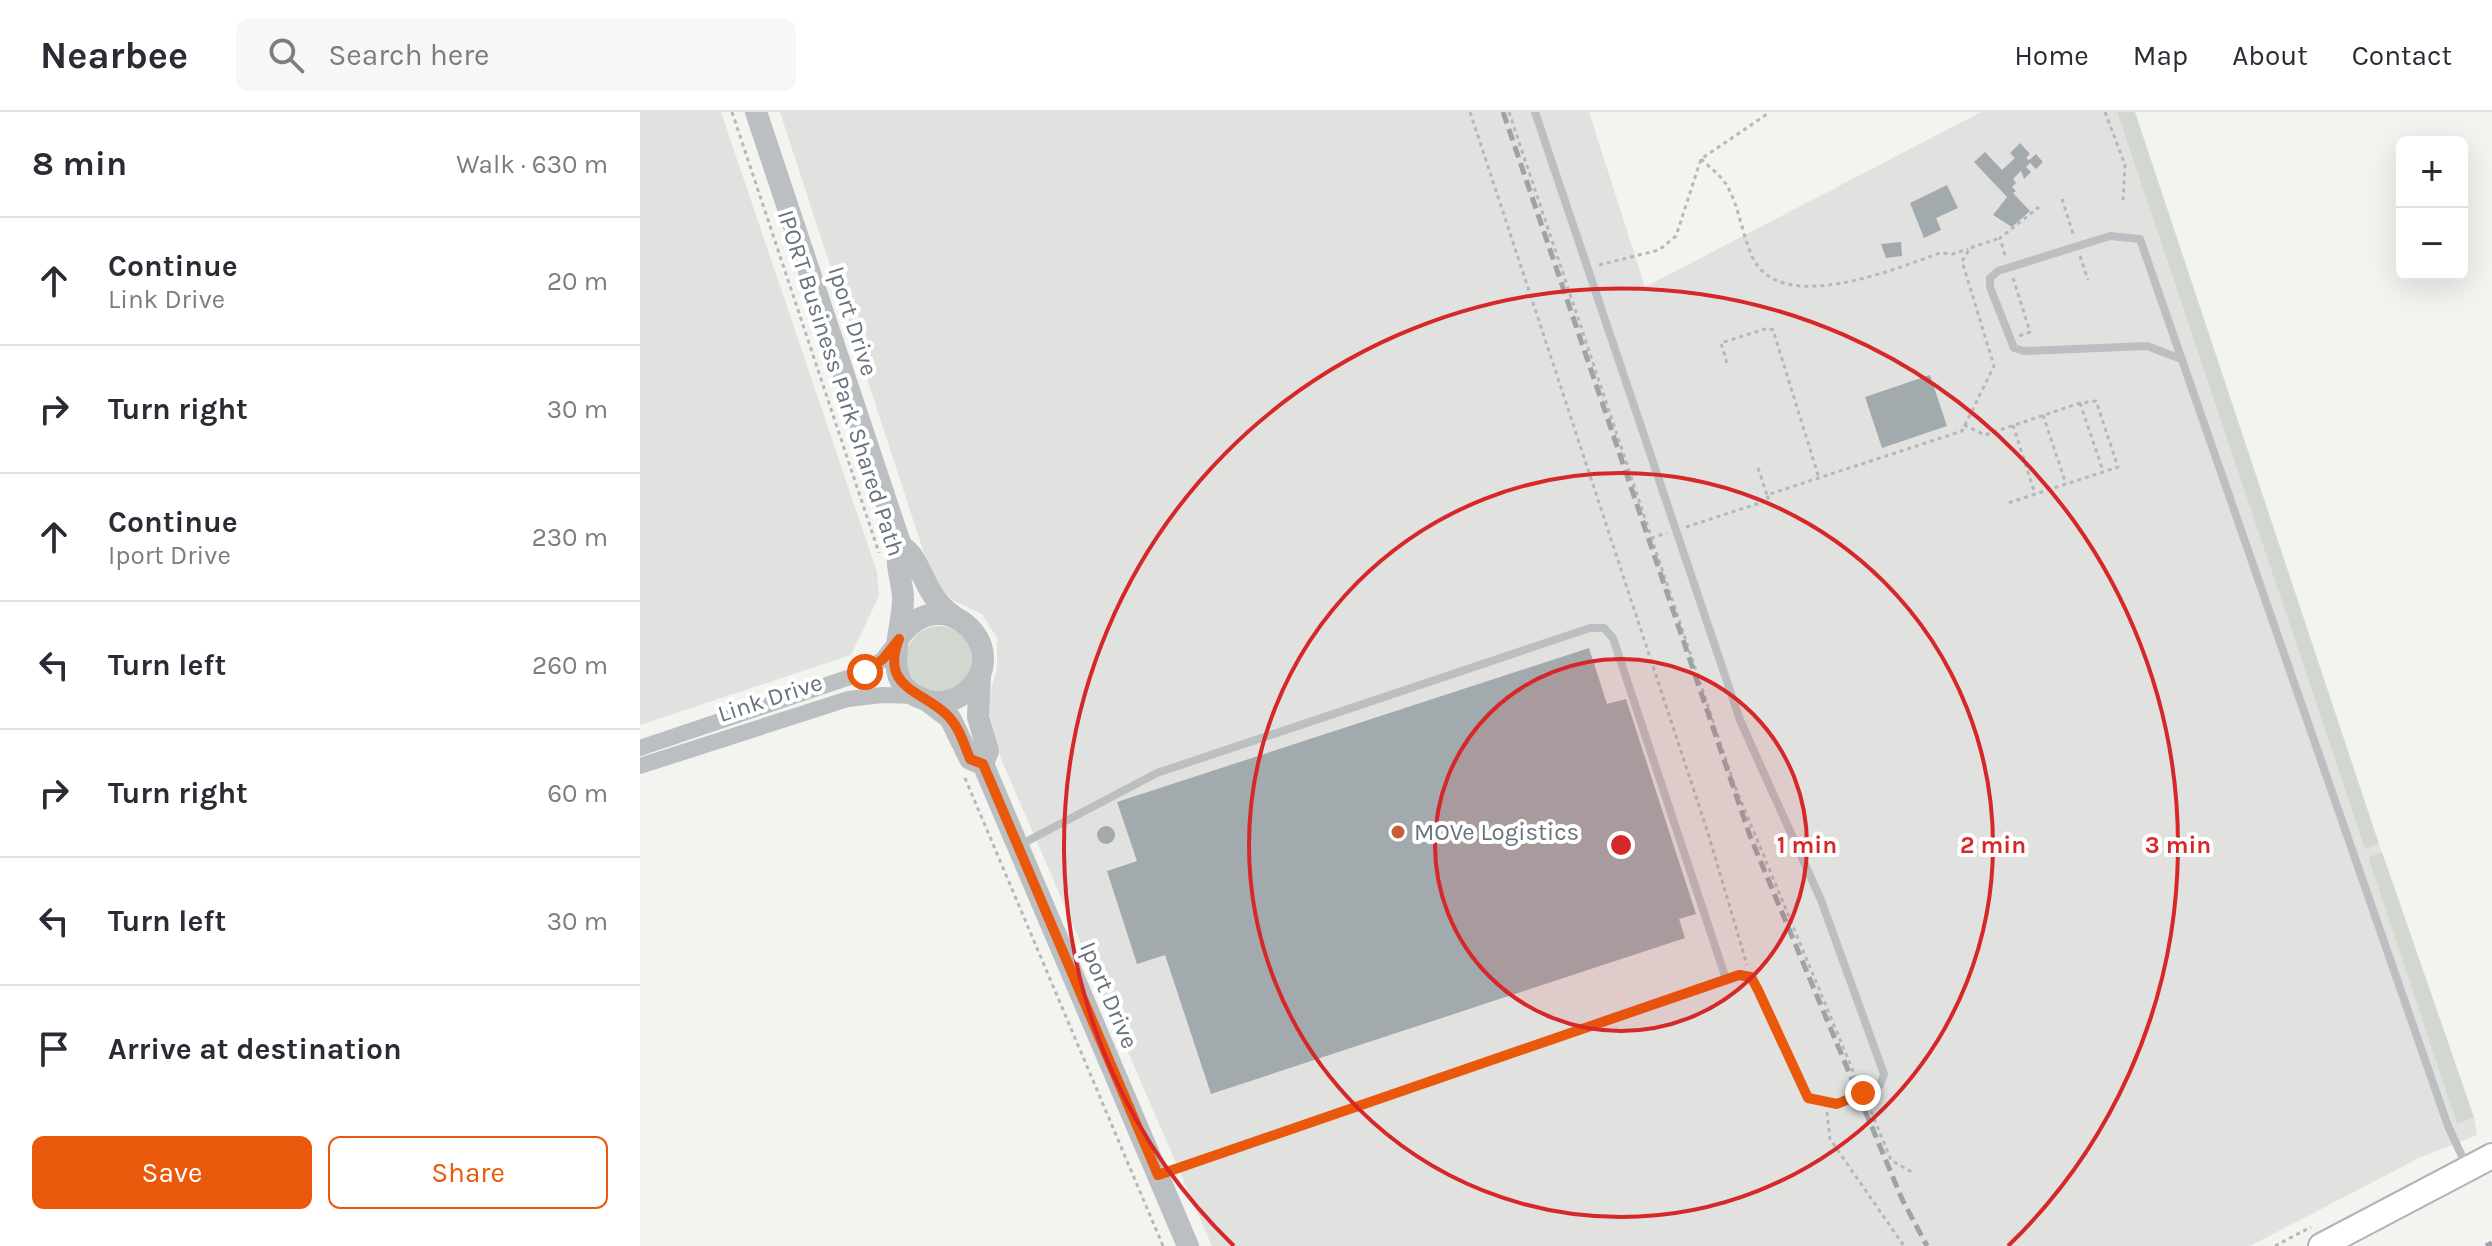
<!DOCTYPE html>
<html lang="en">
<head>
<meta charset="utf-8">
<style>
  :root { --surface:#fff; --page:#f7f7f7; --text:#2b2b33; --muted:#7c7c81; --line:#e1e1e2; --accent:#ea580c }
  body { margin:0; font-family:Karla,sans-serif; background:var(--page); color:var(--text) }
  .controls { position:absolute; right:24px; top:24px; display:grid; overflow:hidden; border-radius:12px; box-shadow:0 8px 32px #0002 }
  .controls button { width:72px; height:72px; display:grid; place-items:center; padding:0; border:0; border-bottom:2px solid var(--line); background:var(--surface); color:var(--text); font:40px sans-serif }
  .stop { position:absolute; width:24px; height:24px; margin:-18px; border:6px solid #ea580c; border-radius:50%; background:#fff }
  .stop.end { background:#ea580c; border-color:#fff; box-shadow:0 2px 8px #0008 }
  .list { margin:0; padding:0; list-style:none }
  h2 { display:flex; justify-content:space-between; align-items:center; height:104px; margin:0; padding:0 32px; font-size:34px }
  h2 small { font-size:26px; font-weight:400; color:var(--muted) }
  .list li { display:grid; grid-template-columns:52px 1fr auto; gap:24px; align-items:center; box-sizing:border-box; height:128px; padding:0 32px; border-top:2px solid var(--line) }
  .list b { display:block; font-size:30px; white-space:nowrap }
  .list p { margin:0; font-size:26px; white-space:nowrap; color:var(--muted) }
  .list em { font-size:26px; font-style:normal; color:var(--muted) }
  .actions { display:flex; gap:16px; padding:24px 32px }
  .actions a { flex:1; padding:18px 0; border:2px solid var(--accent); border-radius:12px; text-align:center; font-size:28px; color:var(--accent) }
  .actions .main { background:var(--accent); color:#fff }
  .icon { flex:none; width:44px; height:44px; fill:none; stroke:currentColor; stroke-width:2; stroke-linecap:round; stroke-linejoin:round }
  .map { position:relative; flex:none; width:1852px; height:1134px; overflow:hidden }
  header { display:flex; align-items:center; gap:48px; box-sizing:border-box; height:112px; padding:0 40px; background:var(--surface); border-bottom:2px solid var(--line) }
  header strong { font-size:38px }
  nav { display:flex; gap:44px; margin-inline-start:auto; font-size:28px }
  .search { width:560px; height:72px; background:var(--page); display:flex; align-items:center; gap:20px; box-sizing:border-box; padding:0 28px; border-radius:12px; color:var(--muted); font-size:30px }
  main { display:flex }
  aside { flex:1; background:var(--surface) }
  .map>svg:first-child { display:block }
  .built { fill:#e1e2e0 }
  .green { fill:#d2d8d0 }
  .building { fill:#a3aaae }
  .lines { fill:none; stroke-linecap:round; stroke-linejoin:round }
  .secondary-casing { stroke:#b0b4b8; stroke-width:28 }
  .path { stroke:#b5b8ba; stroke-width:3; stroke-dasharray:4 4; stroke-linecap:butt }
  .service { stroke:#bbbfc1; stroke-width:8 }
  .minor { stroke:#bbbfc1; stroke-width:16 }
  .tertiary { stroke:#bbbfc1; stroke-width:22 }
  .secondary { stroke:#fff; stroke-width:24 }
  .rail { stroke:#9da3a7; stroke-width:5; stroke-dasharray:12 6; stroke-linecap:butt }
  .route { stroke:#ea580c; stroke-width:10 }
  .ring { fill:none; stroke:#d62828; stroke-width:4 }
  .poi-dot { fill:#cb5c38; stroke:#fff; stroke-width:3 }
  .labels { text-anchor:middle; stroke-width:8; stroke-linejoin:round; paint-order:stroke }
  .street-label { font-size:24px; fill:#66737d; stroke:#fff }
  .poi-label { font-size:24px; fill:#66737d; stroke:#fff; text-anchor:start }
  .centre { fill:#d62828; stroke:#fff; stroke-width:4 }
  .ring-label { font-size:24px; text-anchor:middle; font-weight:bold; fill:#d62828; stroke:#fff; stroke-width:8; stroke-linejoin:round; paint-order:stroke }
</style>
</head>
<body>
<header>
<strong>Nearbee</strong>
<div class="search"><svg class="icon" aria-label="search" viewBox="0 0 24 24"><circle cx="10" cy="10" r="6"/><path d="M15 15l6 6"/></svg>Search here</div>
<nav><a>Home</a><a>Map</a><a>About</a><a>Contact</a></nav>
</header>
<main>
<aside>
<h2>8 min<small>Walk · 630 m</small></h2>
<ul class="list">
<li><svg class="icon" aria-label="ahead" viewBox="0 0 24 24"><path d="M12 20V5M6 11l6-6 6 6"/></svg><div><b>Continue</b><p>Link Drive</p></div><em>20 m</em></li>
<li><svg class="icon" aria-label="right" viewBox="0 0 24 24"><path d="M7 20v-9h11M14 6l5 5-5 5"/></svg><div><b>Turn right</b></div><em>30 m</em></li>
<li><svg class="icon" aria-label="ahead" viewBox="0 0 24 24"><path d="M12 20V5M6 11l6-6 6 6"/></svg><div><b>Continue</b><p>Iport Drive</p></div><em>230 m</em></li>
<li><svg class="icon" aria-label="left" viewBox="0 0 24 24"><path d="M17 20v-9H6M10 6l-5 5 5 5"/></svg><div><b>Turn left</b></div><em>260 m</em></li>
<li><svg class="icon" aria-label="right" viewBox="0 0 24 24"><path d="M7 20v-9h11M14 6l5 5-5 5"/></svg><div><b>Turn right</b></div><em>60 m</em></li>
<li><svg class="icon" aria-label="left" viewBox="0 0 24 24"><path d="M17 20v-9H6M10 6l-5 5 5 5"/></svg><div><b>Turn left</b></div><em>30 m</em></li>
<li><svg class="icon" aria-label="arrive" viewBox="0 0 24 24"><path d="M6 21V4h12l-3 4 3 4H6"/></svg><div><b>Arrive at destination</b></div></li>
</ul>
<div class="actions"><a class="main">Save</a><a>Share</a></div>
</aside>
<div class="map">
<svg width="1852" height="1134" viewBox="0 0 1852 1134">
  <rect width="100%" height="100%" fill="#f3f3f0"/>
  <path class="built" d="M0 0H81L237 460 239 484 211 543 0 613Z
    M140 0H949L1005 175 1341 0H1477L1725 737 1739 732 1742 740 1728 745 1817 1011 1834 1005 1837 1023 1779 1046 1610 1134H572L361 647 347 593 357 556V526L342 502 314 489 301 477 283 438Z"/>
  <path class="green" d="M1477 0H1495L1739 732 1725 737Z
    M266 547a33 33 0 1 1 66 0a33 33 0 1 1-66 0Z
    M1742 740 1834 1005 1817 1012 1728 745Z"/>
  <path class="building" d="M1380 31 1390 42 1386 46 1389 48 1396 42 1403 50 1396 57 1390 51 1386 55 1391 60 1384 67 1381 59 1373 67 1376 71 1372 75 1376 79 1373 81 1390 99 1372 115 1353 103 1367 85 1334 50 1345 40 1362 58 1375 46 1370 41Z
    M1307 73 1318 96 1296 106 1301 118 1284 126 1270 91Z
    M1261 130 1262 144 1246 146 1241 132Z
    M1290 263 1307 314 1242 336 1225 285Z
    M949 536 967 592 986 587 1056 802 1039 807 1045 826 571 982 525 843 497 852 467 759 497 749 477 690Z
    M457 723a9 9 0 1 1 18 0a9 9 0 1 1-18 0Z"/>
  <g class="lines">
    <defs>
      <path id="secondary" d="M1681 1134 1852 1044"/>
    </defs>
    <use href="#secondary" class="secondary-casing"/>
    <path class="path" d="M92 0 239 441
      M830 0 1067 718 1107 853
      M869 0 1094 672 1218 971
      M1465 0 1485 53 1483 88
      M1061 47C1069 55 1082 64 1087 74 1099 94 1102 122 1112 144 1139 206 1257 156 1300 141L1313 142 1328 137
      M1422 87 1434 125
      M1365 143 1360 126 1399 95
      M1440 144 1448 168
      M959 153 1019 138 1036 124 1061 47 1130 0
      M1373 166 1390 220 1379 224
      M1087 251 1081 231 1128 216 1133 218 1179 366
      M1440 291 1463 359
      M1403 303 1426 372
      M1324 313 1345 323 1440 291 1456 289 1478 355 1368 391
      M1373 313 1395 382
      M1118 356 1127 383 1322 319 1354 254 1322 149 1330 136 1360 126
      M1046 415 1129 388 1127 383
      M1011 426 1027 421
      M325 666 523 1134
      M1228 992 1251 1048 1275 1062
      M1187 1000 1190 1027 1264 1134
      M1635 1134 1671 1115"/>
    <path class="service" d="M1541 247 1507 234 1384 239 1374 236 1350 175V166L1358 159 1470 124 1500 127 1808 1014 1827 1055
      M380 733 517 661 950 516H964L973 526 1086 867
      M520 1062 1099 863 1111 865 1118 878 1168 986 1197 992 1240 973 1244 962 1181 788 1100 608 895 0"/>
    <path class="minor" d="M0 636 225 560 243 547 257 529
      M0 654 208 587 242 583 277 584"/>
    <path class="tertiary" d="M116 0 261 434C253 452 263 468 263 487 263 522 237 573 286 588 299 593 315 589 326 580 376 539 304 466 261 523
      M261 434C284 448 281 481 313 504
      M340 563 338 605 348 639 343 652 548 1134
      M286 588 310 606 330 647 343 652"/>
    <use href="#secondary" class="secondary"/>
    <path class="rail" d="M863 0 1110 724 1262 1087 1287 1134
      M1846 1134 1852 1131"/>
  </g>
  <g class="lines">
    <path class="route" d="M225 560 243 547 259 527C240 575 280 578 306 602 319 614 324 632 330 647L343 652 518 1063 1099 863 1111 865 1118 878 1168 986 1197 992 1223 981"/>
  </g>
  <circle cx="981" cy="733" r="186" fill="#d62828" fill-opacity=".12"/>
  <g class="ring">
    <circle cx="981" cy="733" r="186"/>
    <circle cx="981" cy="733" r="372"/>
    <path d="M594 1134A557 557 0 1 1 1368 1134"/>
  </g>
  <circle class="poi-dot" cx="758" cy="720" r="8"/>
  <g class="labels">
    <g class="street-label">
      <text transform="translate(213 209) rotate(72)" y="8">Iport Drive</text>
      <text transform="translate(201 271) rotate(72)" y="8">IPORT Business Park Shared Path</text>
      <text transform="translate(130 586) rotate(-18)" y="8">Link Drive</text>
      <text transform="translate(469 883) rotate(67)" y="8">Iport Drive</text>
    </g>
    <g class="poi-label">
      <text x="774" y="728">MOVe Logistics</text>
    </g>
  </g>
  <circle cx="981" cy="733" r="12" class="centre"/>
  <g class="ring-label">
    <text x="1167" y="741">1 min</text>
    <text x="1353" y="741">2 min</text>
    <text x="1538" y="741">3 min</text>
  </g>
</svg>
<div class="controls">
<button>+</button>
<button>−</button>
</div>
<div class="stop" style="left:225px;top:560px"></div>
<div class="stop end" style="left:1223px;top:981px"></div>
</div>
</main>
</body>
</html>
